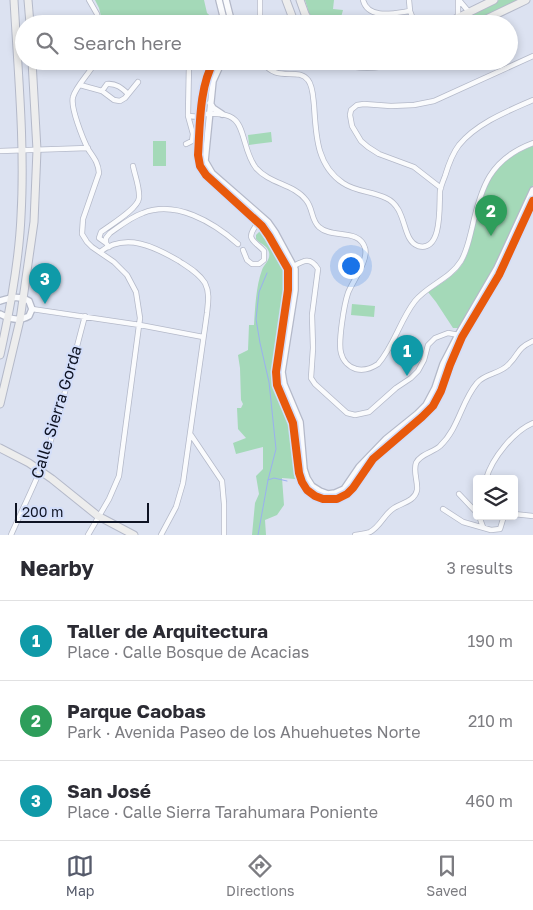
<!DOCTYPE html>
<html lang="en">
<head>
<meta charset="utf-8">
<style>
  :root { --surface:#fff; --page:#f2f2f3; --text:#2b2b33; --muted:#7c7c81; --line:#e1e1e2; --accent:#565b6b }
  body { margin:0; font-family:"Golos Text",sans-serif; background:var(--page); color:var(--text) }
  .controls { position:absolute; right:15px; bottom:15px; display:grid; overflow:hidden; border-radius:5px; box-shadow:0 2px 8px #0003 }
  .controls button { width:45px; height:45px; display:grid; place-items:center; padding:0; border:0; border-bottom:1px solid var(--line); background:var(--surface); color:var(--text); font:25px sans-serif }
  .scale { position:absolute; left:15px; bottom:12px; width:134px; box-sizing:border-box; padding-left:5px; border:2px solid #0e1323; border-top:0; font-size:14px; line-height:18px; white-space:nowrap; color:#0e1323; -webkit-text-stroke:4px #d3defa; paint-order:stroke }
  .you { position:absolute; left:350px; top:265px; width:18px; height:18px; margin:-12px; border:4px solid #fff; border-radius:50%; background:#1a73e8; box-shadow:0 0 0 8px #1a73e833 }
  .badge { display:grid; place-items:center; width:32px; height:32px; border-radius:50%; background:var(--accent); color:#fff; font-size:16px; font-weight:700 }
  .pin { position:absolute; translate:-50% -41px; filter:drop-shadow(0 1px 2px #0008) }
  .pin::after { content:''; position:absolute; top:26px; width:18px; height:15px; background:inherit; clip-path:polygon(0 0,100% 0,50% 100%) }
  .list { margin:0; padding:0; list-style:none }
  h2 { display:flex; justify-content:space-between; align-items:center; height:65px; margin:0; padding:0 20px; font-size:21px }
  h2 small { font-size:16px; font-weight:400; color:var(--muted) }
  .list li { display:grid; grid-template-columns:32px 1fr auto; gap:15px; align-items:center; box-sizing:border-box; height:80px; padding:0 20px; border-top:1px solid var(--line) }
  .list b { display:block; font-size:19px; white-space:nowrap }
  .list p { margin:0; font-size:16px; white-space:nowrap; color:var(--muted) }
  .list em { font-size:16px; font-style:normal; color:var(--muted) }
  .icon { flex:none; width:28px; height:28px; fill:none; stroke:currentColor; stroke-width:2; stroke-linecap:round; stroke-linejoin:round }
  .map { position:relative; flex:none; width:533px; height:535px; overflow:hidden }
  .search { position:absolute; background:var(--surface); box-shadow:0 2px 8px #0003; left:15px; right:15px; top:15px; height:55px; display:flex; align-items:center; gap:12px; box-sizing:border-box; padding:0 18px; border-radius:28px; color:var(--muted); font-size:19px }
  .sheet { height:305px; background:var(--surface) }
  nav { display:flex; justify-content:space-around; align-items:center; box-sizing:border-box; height:70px; border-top:1px solid var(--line); background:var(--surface); font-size:14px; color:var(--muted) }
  nav a { display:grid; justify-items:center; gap:2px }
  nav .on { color:var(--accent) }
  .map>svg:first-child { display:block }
  .green { fill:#a4d9b8 }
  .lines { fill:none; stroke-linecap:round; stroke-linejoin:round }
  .stream { stroke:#9ab0f0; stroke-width:1 }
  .minor-casing { stroke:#b4b9c9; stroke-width:6 }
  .tertiary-casing { stroke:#b4b9c9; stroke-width:8 }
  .secondary-casing { stroke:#b4b9c9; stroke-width:9 }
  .minor { stroke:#fafbfd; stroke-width:4.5 }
  .tertiary { stroke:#fafbfd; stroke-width:5.5 }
  .secondary { stroke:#ededed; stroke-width:7 }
  .cycleway-casing { stroke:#d3defa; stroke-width:11 }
  .cycleway { stroke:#e8590c; stroke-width:8 }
  .labels { text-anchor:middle; stroke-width:4; stroke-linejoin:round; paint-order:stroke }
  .street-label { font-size:16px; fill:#0e1323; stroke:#d3defa }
</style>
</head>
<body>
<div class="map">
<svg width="533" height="535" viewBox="0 0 533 535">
  <rect width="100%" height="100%" fill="#dce2f1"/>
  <path class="green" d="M95 0H204L207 13 219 24H103L99 8Z
    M305 0H334L333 9 343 10 340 21 334 20 333 24H317L309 13Z
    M499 0H517L469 24H451Z
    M271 132 272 142 249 145 248 135Z
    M153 141H166V166H153Z
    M533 146V185L496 267 459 328H453L436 302 428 292C440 284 455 276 463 263 469 253 471 241 474 230 483 189 491 162 533 146Z
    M260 231H263L287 270 286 290 274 372 292 423 297 473H294L295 479 282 478 284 505 277 515 265 520 266 535H252L255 503 259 494 256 476 263 469V447L236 454 233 443 246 438 238 429 237 408H241L243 404 241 400 240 368 238 355 248 350 249 325H254C255 309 256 286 262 270 264 264 271 260 269 252 267 245 260 244 256 239V235Z
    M352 304 375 306 374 317 351 315Z"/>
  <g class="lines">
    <path class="stream" d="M268 480 274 478 287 481
      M258 535 268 480 276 449 269 382 260 343 256 319 259 292 267 273"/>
    <defs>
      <path id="minor" d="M89 0 97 14 99 24
        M260 0V24
        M363 0C368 20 395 13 410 11
        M409 0 410 11 415 24
        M459 0 469 12
        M458 18V0
        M262 61C277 84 297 66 308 80 313 86 313 97 314 105 316 134 316 165 343 183 356 192 372 191 386 198 408 208 401 240 418 246 443 253 439 204 440 191 441 186 443 181 445 176 448 166 452 154 459 145 477 123 508 111 533 100
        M189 63 188 116 201 117
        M80 85 102 91 114 100 120 101 125 98 138 82
        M102 91 107 84C116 83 122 88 128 94
        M202 114C213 114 226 112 235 120 245 129 244 153 256 168 270 184 294 184 306 200 313 208 311 220 319 227 332 239 359 228 365 248 369 260 352 282 348 293 344 305 338 342 341 353 343 361 349 367 356 369 364 371 372 368 378 364 394 346 400 320 415 301 428 285 450 279 461 261 467 251 469 240 472 228 481 187 490 159 533 143
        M186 144 192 141 193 134 188 116
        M0 151 88 148
        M441 188 414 167 379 154 368 147 361 141 352 126 350 115 351 110 357 105 364 104 391 106 414 105 434 101 533 56
        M106 243 99 238 101 232C110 225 138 209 139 198 140 188 135 176 133 166
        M109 247 106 243V238L110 233C120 226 131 217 143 213 176 200 213 222 238 244
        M243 250 247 260 252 264H259L264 260V251C254 240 244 240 258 223
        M100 252C126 232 155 247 179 261 188 267 199 273 205 283 210 293 208 303 207 313L183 483 176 507 161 535
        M292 267C303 261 310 256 318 269L312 315 313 348 311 378 315 384 347 413 355 415 369 412 396 388 411 378 418 371 424 360 428 345 435 338 448 333 459 335
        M32 309 140 325 203 337
        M191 435 222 481 224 504V535
        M486 479C492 458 514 431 533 423
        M459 494 477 513
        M443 509 463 522 491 530 500 529 504 516
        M514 514 533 516
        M479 516 483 527
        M11 535C22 510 34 486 44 461 61 413 72 364 85 316
        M88 535 109 499 119 476 140 318 136 292 127 275 114 262 92 247 87 242 82 234 83 219 99 173C98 162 94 158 88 149 83 139 70 107 73 97 76 86 90 73 96 61
        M355 535C359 534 365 534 370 532 381 526 384 514 394 508 402 503 415 501 417 490 418 481 413 472 416 463 420 454 434 452 440 446 459 428 461 402 477 383 485 373 501 374 509 364 520 353 516 349 533 341"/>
      <path id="tertiary" d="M219 0 225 24
        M226 0 232 24
        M214 61C199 87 200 126 198 155L200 166 206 175 262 226 269 236 288 269V290L276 372 277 385 293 423 299 473 302 482 307 490 315 496 323 499H337L347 494 353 488 373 459 422 417 433 406 441 391 450 365 462 337 499 275 533 201
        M222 61 213 81 205 161 212 173 268 222 275 232 295 269V290L282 372 284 384 300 422 304 469 307 478 312 486 320 491 328 494 335 493 344 489 359 467 386 439 417 414 426 405 435 388 443 364 458 335 497 268 533 190
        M210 103 213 108 222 114
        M0 301C10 298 19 295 29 301L32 309 29 316C19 322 9 319 0 314"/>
      <path id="secondary" d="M28 0 30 24
        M286 0 295 24
        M300 0 305 14 311 24
        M445 24 494 0
        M476 24 526 0
        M338 61C357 68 377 68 397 61
        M0 355C10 310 19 263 21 216 25 145 18 72 14 0
        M0 404 20 320 34 222 37 150 32 61
        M0 448 29 463 52 479 98 516 134 535"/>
    </defs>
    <use href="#minor" class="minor-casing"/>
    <use href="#tertiary" class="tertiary-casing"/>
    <use href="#secondary" class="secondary-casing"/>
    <use href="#minor" class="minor"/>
    <use href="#tertiary" class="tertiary"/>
    <use href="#secondary" class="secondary"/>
    <defs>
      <path id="cycleway" d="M214 61C199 87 200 126 198 155L200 166 206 175 262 226 269 236 288 269V290L276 372 277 385 293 423 299 473 302 482 307 490 315 496 323 499H337L347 494 353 488 373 459 422 417 433 406 441 391 450 365 462 337 499 275 533 201"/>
    </defs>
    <use href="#cycleway" class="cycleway-casing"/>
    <use href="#cycleway" class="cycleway"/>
  </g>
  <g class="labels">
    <g class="street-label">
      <text transform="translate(56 412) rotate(-73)" y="6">Calle Sierra Gorda</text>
    </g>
  </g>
</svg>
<div class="controls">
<button><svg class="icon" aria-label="layers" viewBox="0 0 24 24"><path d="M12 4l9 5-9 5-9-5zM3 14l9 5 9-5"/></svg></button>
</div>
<div class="scale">200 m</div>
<div class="you"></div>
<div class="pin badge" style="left:407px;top:376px;background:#0f9aa8">1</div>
<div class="pin badge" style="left:491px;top:236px;background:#2e9e5b">2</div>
<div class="pin badge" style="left:45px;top:304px;background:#0f9aa8">3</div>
<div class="search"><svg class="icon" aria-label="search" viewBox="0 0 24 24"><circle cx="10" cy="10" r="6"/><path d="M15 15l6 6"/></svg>Search here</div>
</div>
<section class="sheet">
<h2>Nearby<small>3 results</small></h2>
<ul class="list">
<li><span class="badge" style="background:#0f9aa8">1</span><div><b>Taller de Arquitectura</b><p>Place · Calle Bosque de Acacias</p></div><em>190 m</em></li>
<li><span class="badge" style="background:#2e9e5b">2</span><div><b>Parque Caobas</b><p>Park · Avenida Paseo de los Ahuehuetes Norte</p></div><em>210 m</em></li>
<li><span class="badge" style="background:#0f9aa8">3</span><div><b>San José</b><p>Place · Calle Sierra Tarahumara Poniente</p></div><em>460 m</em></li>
</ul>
</section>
<nav>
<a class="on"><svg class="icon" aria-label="map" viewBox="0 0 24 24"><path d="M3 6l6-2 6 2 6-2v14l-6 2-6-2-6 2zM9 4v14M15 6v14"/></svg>Map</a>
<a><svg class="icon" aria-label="directions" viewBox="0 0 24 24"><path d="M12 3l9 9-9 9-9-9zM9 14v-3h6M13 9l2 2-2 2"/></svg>Directions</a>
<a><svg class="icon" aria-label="saved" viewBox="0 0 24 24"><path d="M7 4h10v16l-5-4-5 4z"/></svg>Saved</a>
</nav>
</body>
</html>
